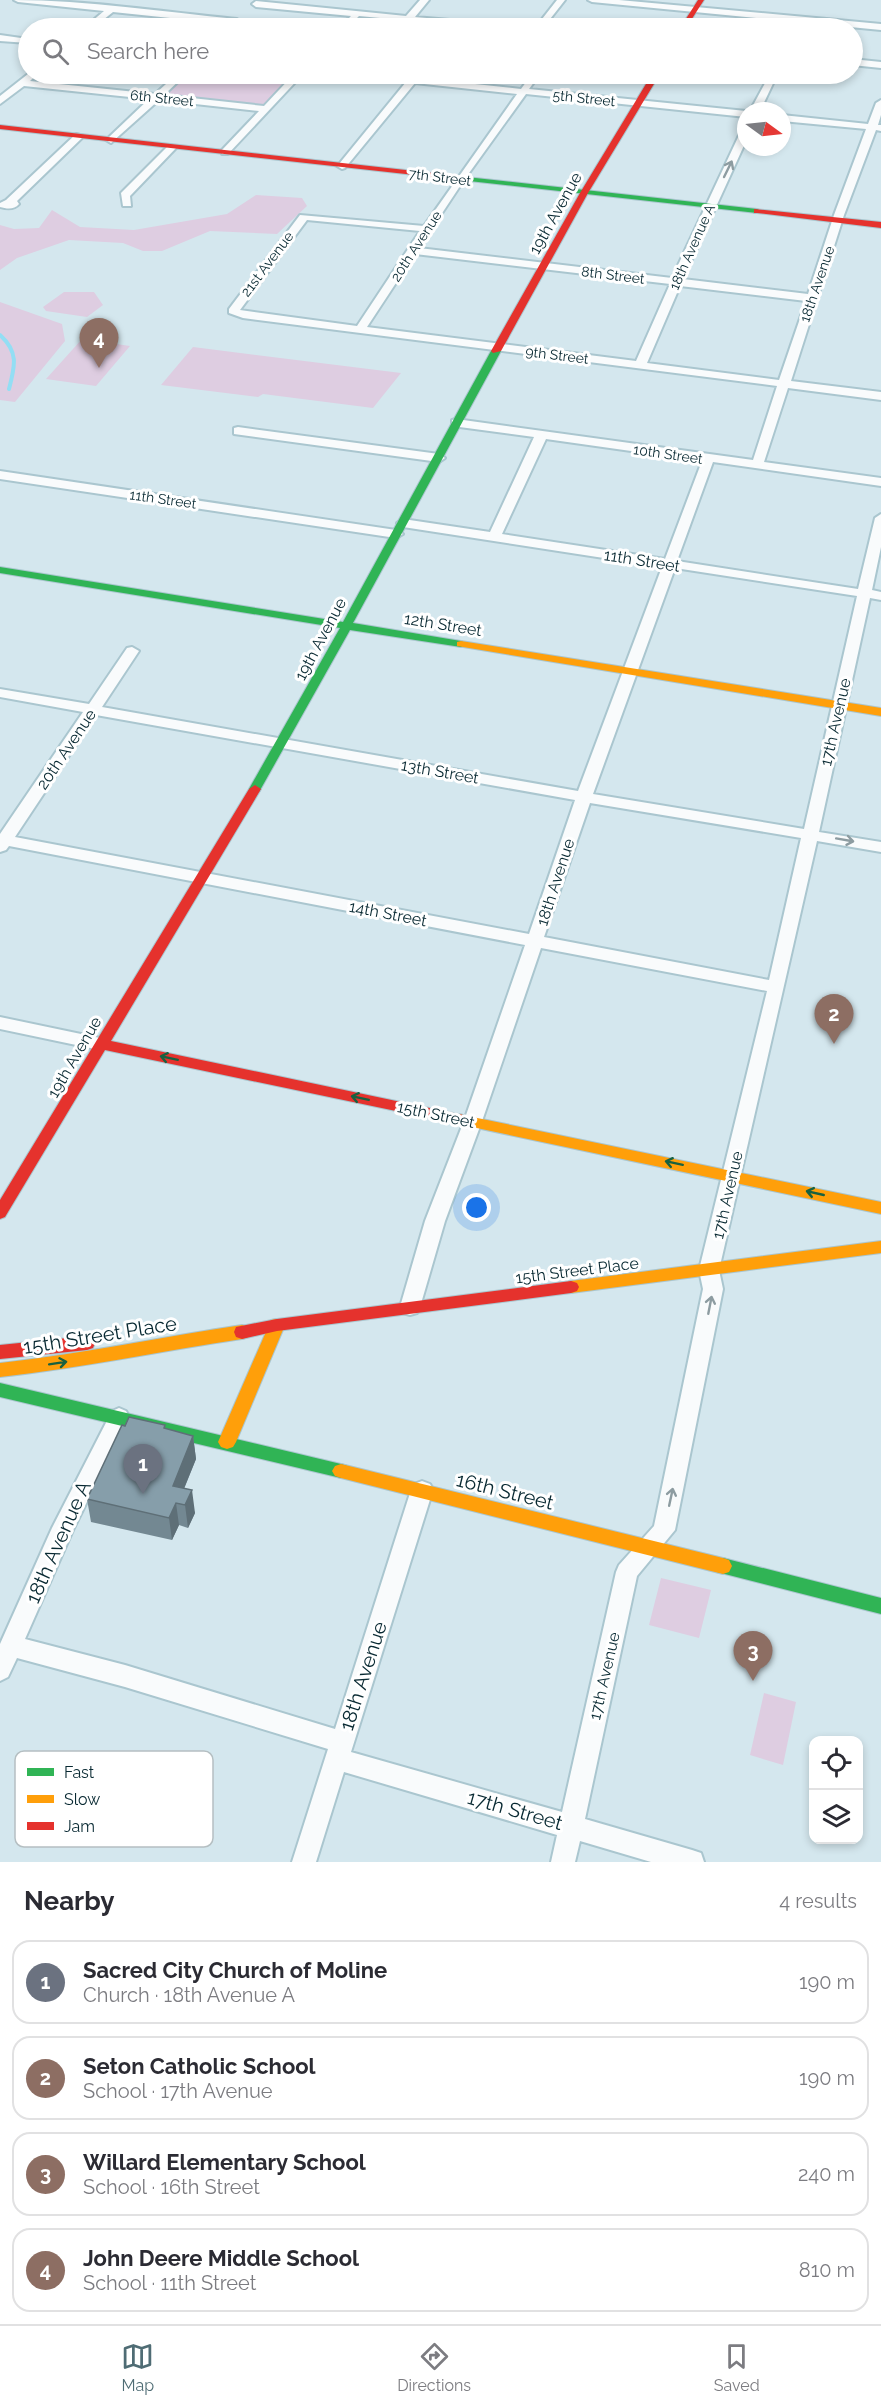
<!DOCTYPE html>
<html lang="en">
<head>
<meta charset="utf-8">
<style>
  :root { --surface:#fff; --page:#f2f2f3; --text:#2b2b33; --muted:#7c7c81; --line:#e1e1e2; --accent:#4f6c74 }
  body { margin:0; font-family:Raleway,sans-serif; background:var(--page); color:var(--text) }
  .controls { position:absolute; right:18px; bottom:18px; display:grid; overflow:hidden; border-radius:12px; box-shadow:0 3px 9px #0003 }
  .controls button { width:54px; height:54px; display:grid; place-items:center; padding:0; border:0; border-bottom:2px solid var(--line); background:var(--surface); color:var(--text); font:30px sans-serif }
  .compass { position:absolute; left:737px; top:102px; width:54px; height:54px; border-radius:50%; background:var(--surface); box-shadow:0 3px 9px #0003; rotate:105deg }
  .you { position:absolute; left:477px; top:1208px; width:21px; height:21px; margin:-15px; border:4px solid #fff; border-radius:50%; background:#1a73e8; box-shadow:0 0 0 9px #1a73e833 }
  .badge { display:grid; place-items:center; width:39px; height:39px; border-radius:50%; background:var(--accent); color:#fff; font-size:20px; font-weight:700 }
  .pin { position:absolute; translate:-50% -50px; filter:drop-shadow(0 2px 3px #0008) }
  .pin::after { content:''; position:absolute; top:32px; width:21px; height:18px; background:inherit; clip-path:polygon(0 0,100% 0,50% 100%) }
  .list { margin:0; padding:0; list-style:none }
  h2 { display:flex; justify-content:space-between; align-items:center; height:78px; margin:0; padding:0 24px; font-size:26px }
  h2 small { font-size:20px; font-weight:400; color:var(--muted) }
  .list li { display:grid; grid-template-columns:39px 1fr auto; gap:18px; align-items:center; box-sizing:border-box; height:84px; margin:0 12px 12px; padding:0 12px; border:2px solid var(--line); border-radius:18px }
  .list b { display:block; font-size:22px; white-space:nowrap }
  .list p { margin:0; font-size:20px; white-space:nowrap; color:var(--muted) }
  .list em { font-size:20px; font-style:normal; color:var(--muted) }
  .icon { flex:none; width:33px; height:33px; fill:none; stroke:currentColor; stroke-width:2; stroke-linecap:round; stroke-linejoin:round }
  .map { position:relative; flex:none; width:881px; height:1862px; overflow:hidden }
  .search { position:absolute; background:var(--surface); box-shadow:0 3px 9px #0003; left:18px; right:18px; top:18px; height:66px; display:flex; align-items:center; gap:15px; box-sizing:border-box; padding:0 21px; border-radius:33px; color:var(--muted); font-size:22px }
  .sheet { height:462px; background:var(--surface) }
  nav { display:flex; justify-content:space-around; align-items:center; box-sizing:border-box; height:84px; border-top:2px solid var(--line); background:var(--surface); font-size:16px; color:var(--muted) }
  nav a { display:grid; justify-items:center; gap:3px }
  nav .on { color:var(--accent) }
  .map>svg:first-child { display:block }
  .green { fill:#decde1 }
  .lines { fill:none; stroke-linecap:round; stroke-linejoin:round }
  .stream { stroke:#93def4; stroke-width:4 }
  .street-casing { stroke:#aac6cf; stroke-width:4 }
  .fast-casing { stroke:#aac6cf; stroke-width:2 }
  .slow-casing { stroke:#aac6cf; stroke-width:2 }
  .jam-casing { stroke:#aac6cf; stroke-width:2 }
  .street { fill:#f9fbfc; fill-rule:evenodd }
  .fast { fill:#30b455; fill-rule:evenodd }
  .slow { fill:#ff9f0a; fill-rule:evenodd }
  .jam { fill:#e5322d; fill-rule:evenodd }
  .wall { fill:#738892 }
  .shaded-wall { fill:#5e6f77 }
  .building { fill:#869eaa; stroke:#5e6f77; stroke-width:1.5 }
  .oneway { stroke:#8d9ca1 }
  .oneway2 { stroke:#186140 }
  .labels { text-anchor:middle; stroke-width:6; stroke-linejoin:round; paint-order:stroke }
  .far-street-label { font-size:14px; fill:#082932; stroke:#fff }
  .street-label { font-size:16px; fill:#082932; stroke:#fff }
  .near-street-label { font-size:20px; fill:#082932; stroke:#fff }
  .key { fill:#fff; stroke:#b5bfc2; stroke-width:1.5 }
  .key-label { font-size:16px; fill:#082932 }
</style>
</head>
<body>
<div class="map">
<svg width="881" height="1862" viewBox="0 0 881 1862">
  <rect width="100%" height="100%" fill="#d4e7ee"/>
  <path class="green" d="M186 74H294L264 106 164 95Z
    M256 195 302 198 307 206 277 234 210 231 162 251H143L123 243 69 240 17 258 0 270V225L14 229 39 228 52 210 80 227 134 230 227 214Z
    M64 292H94L103 305 87 317 46 311 43 307Z
    M0 302 62 324 65 341 15 402 0 400Z
    M82 339 130 346 96 386 46 379Z
    M193 347 401 373 373 408 263 394 258 397 161 385Z
    M661 1578 711 1590 699 1638 649 1625Z
    M764 1693 796 1702 783 1765 750 1755Z"/>
  <g class="lines">
    <path class="stream" d="M0 335C19 352 15 366 9 389"/>
    <defs>
      <path id="street" d="M14 0C88 0 163 12 237 19L241 22 237 25 113 12 93 28H84L104 11 18 2Z
        M420 0H429L415 17 508 25 512 28H486L359 16 347 28H339L351 16 256 7 252 4 256 1 406 16Z
        M557 0H565L543 28H535Z
        M588 0H619L881 24V30L592 2Z
        M0 35 28 39V43L0 41Z
        M852 59 881 62V68L852 65Z
        M28 74 35 76 30 81 155 94 177 74H186L164 95 264 106 294 74H303L228 154H222V150L259 111 159 100 111 143 106 140 108 138 149 99 24 86 0 104V96Z
        M346 74H372L410 77 414 74H422L419 78 521 89 532 74H540L529 89 746 111V117L526 94 464 180 419 248 672 278 741 131 746 128V141L683 279 808 294 834 215 866 129 782 121V115L868 124 876 103 881 100V115L878 125H881V131L876 130 844 215 791 381 881 392V400L788 388 764 462 881 478V486L713 462 677 561 858 589 875 518 881 514V547L872 590 881 592V600L870 598 819 832 881 842V852L817 841 719 1270 723 1289 675 1530 637 1576 585 1819 692 1850 701 1853 704 1862H651L580 1841 575 1862H551L557 1835 344 1772 316 1862H292L328 1749 125 1687 17 1658 8 1677 0 1681V1644L52 1528 112 1411 119 1408 126 1411 129 1417 74 1528 25 1639 125 1665 335 1729 411 1490 414 1484 422 1481 430 1484 433 1490 351 1752 562 1812 616 1572 619 1565 654 1526 703 1289 699 1270 767 991 541 948 482 1121 445 1221 420 1307 417 1313 410 1315 403 1313 400 1307 425 1221 464 1121 525 945 9 846 6 850 0 852V834L83 712 0 697V689L89 704 127 648 132 647 139 651 102 707 578 791 662 567 403 527 397 523 403 519 490 532 534 437 452 426V420L456 419 753 460 777 386 243 318 229 313V309L300 215 424 226 517 94 415 83 345 168 342 169 337 166 339 164 406 82 350 77ZM307 220 420 231 357 326 240 310ZM415 254 670 284 636 361 367 327ZM680 286 806 301 779 380 647 363ZM546 439 702 461 665 559 502 534ZM675 568 857 596 804 829 593 794ZM96 715 575 800 529 934 15 837ZM590 803 801 838 769 980 544 937Z
        M770 74 777 75 760 111H750Z
        M76 134 84 136 17 201 19 204C14 210 7 209 0 207V203L6 200Z
        M169 145 177 147 130 196 131 206H123L121 193Z
        M238 427 439 454 445 458 439 462 234 434V428Z
        M0 471 396 530 403 534 396 538 0 479Z
        M0 1017 100 1038 106 1040 109 1044 106 1048 100 1050 0 1029Z"/>
      <path id="fast" d="M457 176 757 209 761 211 757 213 460 180 456 178Z
        M496 348 501 351 353 623 461 641 467 644 461 647 350 630 259 792 255 793 249 789 340 628 0 573V567L343 622 491 351Z
        M0 1383 341 1464 347 1466 350 1471 347 1476 341 1478 0 1397Z
        M723 1558 881 1598V1614L717 1572 714 1566 717 1560Z"/>
      <path id="slow" d="M461 641 881 708V716L457 646V642Z
        M458 1114 881 1202V1214L453 1123 451 1119 453 1115Z
        M881 1241V1253L571 1293 565 1291 563 1287 565 1283 571 1281Z
        M277 1319 283 1320 285 1325 236 1442 233 1447 227 1449 221 1447 218 1442 269 1325 271 1320Z
        M242 1325 248 1327 250 1332 248 1337 242 1339C161 1351 81 1368 0 1377V1363C81 1354 161 1337 242 1325Z
        M341 1464 723 1558 729 1560 732 1566 729 1572 723 1574 341 1478 335 1476 332 1471 335 1466Z"/>
      <path id="jam" d="M698 0H704L686 28H680Z
        M652 74H660L588 193 501 351 493 353 491 351 580 193Z
        M0 125 460 176 464 178 460 180 0 129Z
        M754 209 881 222V228L757 213H754Z
        M255 785 261 789 111 1041 458 1114 463 1115 465 1119 463 1123 458 1124 105 1050 5 1217 0 1219V1200L249 789Z
        M571 1281 577 1283 579 1287 577 1291 571 1293 277 1331 242 1339 236 1337 234 1332 236 1327 277 1319Z
        M87 1336 93 1338 95 1343 93 1348 87 1350 0 1359V1345Z"/>
    </defs>
    <use href="#street" class="street-casing"/>
    <use href="#fast" class="fast-casing"/>
    <use href="#slow" class="slow-casing"/>
    <use href="#jam" class="jam-casing"/>
    <use href="#street" class="street"/>
    <use href="#fast" class="fast"/>
    <use href="#slow" class="slow"/>
    <use href="#jam" class="jam"/>
  </g>
  <path class="wall" d="M165 1425V1429L193 1436 196 1459 184 1489 195 1513 188 1528 179 1525 172 1540 91 1522 87 1499Z"/>
  <path class="shaded-wall" d="M193 1436 196 1459 178 1503H176L179 1525 172 1540 169 1518 173 1486Z
    M192 1490 195 1513 188 1528 185 1505Z"/>
  <path class="building" d="M129 1417 165 1425 164 1428 193 1436 173 1486 192 1490 185 1505 176 1503 169 1518 87 1499 122 1425 125 1426Z"/>
  <defs><path id="oneway-shaft" d="M-6 0H5M1.5-3L5.5 0L1.5 3" fill="none" stroke-width="1.6" stroke-linecap="round" stroke-linejoin="round" transform="scale(1.5)"/></defs>
  <g class="oneway">
    <use href="#oneway-shaft" transform="translate(728 169) rotate(-64)"/>
    <use href="#oneway-shaft" transform="translate(845 840) rotate(10)"/>
    <use href="#oneway-shaft" transform="translate(710 1305) rotate(-79)"/>
    <use href="#oneway-shaft" transform="translate(671 1497) rotate(-78)"/>
  </g>
  <g class="oneway2">
    <use href="#oneway-shaft" transform="translate(169 1058) rotate(-168)"/>
    <use href="#oneway-shaft" transform="translate(360 1098) rotate(-168)"/>
    <use href="#oneway-shaft" transform="translate(674 1163) rotate(-168)"/>
    <use href="#oneway-shaft" transform="translate(815 1193) rotate(-167)"/>
    <use href="#oneway-shaft" transform="translate(58 1363) rotate(-9)"/>
  </g>
  <g class="labels">
    <g class="far-street-label">
      <text transform="translate(162 98) rotate(6)" y="5">6th Street</text>
      <text transform="translate(584 98) rotate(6)" y="5">5th Street</text>
      <text transform="translate(440 177) rotate(7)" y="5">7th Street</text>
      <text transform="translate(416 246) rotate(-57)" y="5">20th Avenue</text>
      <text transform="translate(692 247) rotate(-66)" y="5">18th Avenue A</text>
      <text transform="translate(267 264) rotate(-53)" y="5">21st Avenue</text>
      <text transform="translate(613 275) rotate(7)" y="5">8th Street</text>
      <text transform="translate(817 284) rotate(-71)" y="5">18th Avenue</text>
      <text transform="translate(557 355) rotate(7)" y="5">9th Street</text>
      <text transform="translate(668 454) rotate(8)" y="5">10th Street</text>
      <text transform="translate(163 499) rotate(8)" y="5">11th Street</text>
    </g>
    <g class="street-label">
      <text transform="translate(555 213) rotate(-61)" y="6">19th Avenue</text>
      <text transform="translate(642 560) rotate(9)" y="6">11th Street</text>
      <text transform="translate(443 624) rotate(9)" y="6">12th Street</text>
      <text transform="translate(320 639) rotate(-62)" y="6">19th Avenue</text>
      <text transform="translate(835 722) rotate(-77)" y="6">17th Avenue</text>
      <text transform="translate(66 749) rotate(-56)" y="6">20th Avenue</text>
      <text transform="translate(440 771) rotate(10)" y="6">13th Street</text>
      <text transform="translate(555 882) rotate(-72)" y="6">18th Avenue</text>
      <text transform="translate(388 913) rotate(11)" y="6">14th Street</text>
      <text transform="translate(74 1057) rotate(-60)" y="6">19th Avenue</text>
      <text transform="translate(436 1114) rotate(12)" y="6">15th Street</text>
      <text transform="translate(727 1195) rotate(-77)" y="6">17th Avenue</text>
      <text transform="translate(577 1270) rotate(-7)" y="6">15th Street Place</text>
      <text transform="translate(604 1676) rotate(-77)" y="6">17th Avenue</text>
    </g>
    <g class="near-street-label">
      <text transform="translate(100 1335) rotate(-9)" y="7">15th Street Place</text>
      <text transform="translate(505 1491) rotate(14)" y="7">16th Street</text>
      <text transform="translate(58 1542) rotate(-66)" y="7">18th Avenue A</text>
      <text transform="translate(363 1676) rotate(-72)" y="7">18th Avenue</text>
      <text transform="translate(515 1810) rotate(16)" y="7">17th Street</text>
    </g>
  </g>
  <rect x="15" y="1751" width="198" height="96" rx="9" class="key"/>
  <rect x="27" y="1768" width="27" height="8" fill="#30b455"/>
  <rect x="27" y="1795" width="27" height="8" fill="#ff9f0a"/>
  <rect x="27" y="1822" width="27" height="8" fill="#e5322d"/>
  <g class="key-label">
    <text x="64" y="1778">Fast</text>
    <text x="64" y="1805">Slow</text>
    <text x="64" y="1832">Jam</text>
  </g>
</svg>
<div class="controls">
<button><svg class="icon" aria-label="locate" viewBox="0 0 24 24"><circle cx="12" cy="12" r="6"/><path d="M12 2v4M12 18v4M2 12h4M18 12h4"/></svg></button>
<button><svg class="icon" aria-label="layers" viewBox="0 0 24 24"><path d="M12 4l9 5-9 5-9-5zM3 14l9 5 9-5"/></svg></button>
</div>
<svg class="compass" viewBox="-18 -18 36 36"><path d="M0-13l5 13h-10z" fill="#e53935"/><path d="M0 13l5-13h-10z" fill="#7c7c81"/></svg>
<div class="you"></div>
<div class="pin badge" style="left:143px;top:1494px;background:#6b7280">1</div>
<div class="pin badge" style="left:834px;top:1044px;background:#8d6e63">2</div>
<div class="pin badge" style="left:753px;top:1681px;background:#8d6e63">3</div>
<div class="pin badge" style="left:99px;top:368px;background:#8d6e63">4</div>
<div class="search"><svg class="icon" aria-label="search" viewBox="0 0 24 24"><circle cx="10" cy="10" r="6"/><path d="M15 15l6 6"/></svg>Search here</div>
</div>
<section class="sheet">
<h2>Nearby<small>4 results</small></h2>
<ul class="list">
<li><span class="badge" style="background:#6b7280">1</span><div><b>Sacred City Church of Moline</b><p>Church · 18th Avenue A</p></div><em>190 m</em></li>
<li><span class="badge" style="background:#8d6e63">2</span><div><b>Seton Catholic School</b><p>School · 17th Avenue</p></div><em>190 m</em></li>
<li><span class="badge" style="background:#8d6e63">3</span><div><b>Willard Elementary School</b><p>School · 16th Street</p></div><em>240 m</em></li>
<li><span class="badge" style="background:#8d6e63">4</span><div><b>John Deere Middle School</b><p>School · 11th Street</p></div><em>810 m</em></li>
</ul>
</section>
<nav>
<a class="on"><svg class="icon" aria-label="map" viewBox="0 0 24 24"><path d="M3 6l6-2 6 2 6-2v14l-6 2-6-2-6 2zM9 4v14M15 6v14"/></svg>Map</a>
<a><svg class="icon" aria-label="directions" viewBox="0 0 24 24"><path d="M12 3l9 9-9 9-9-9zM9 14v-3h6M13 9l2 2-2 2"/></svg>Directions</a>
<a><svg class="icon" aria-label="saved" viewBox="0 0 24 24"><path d="M7 4h10v16l-5-4-5 4z"/></svg>Saved</a>
</nav>
</body>
</html>
